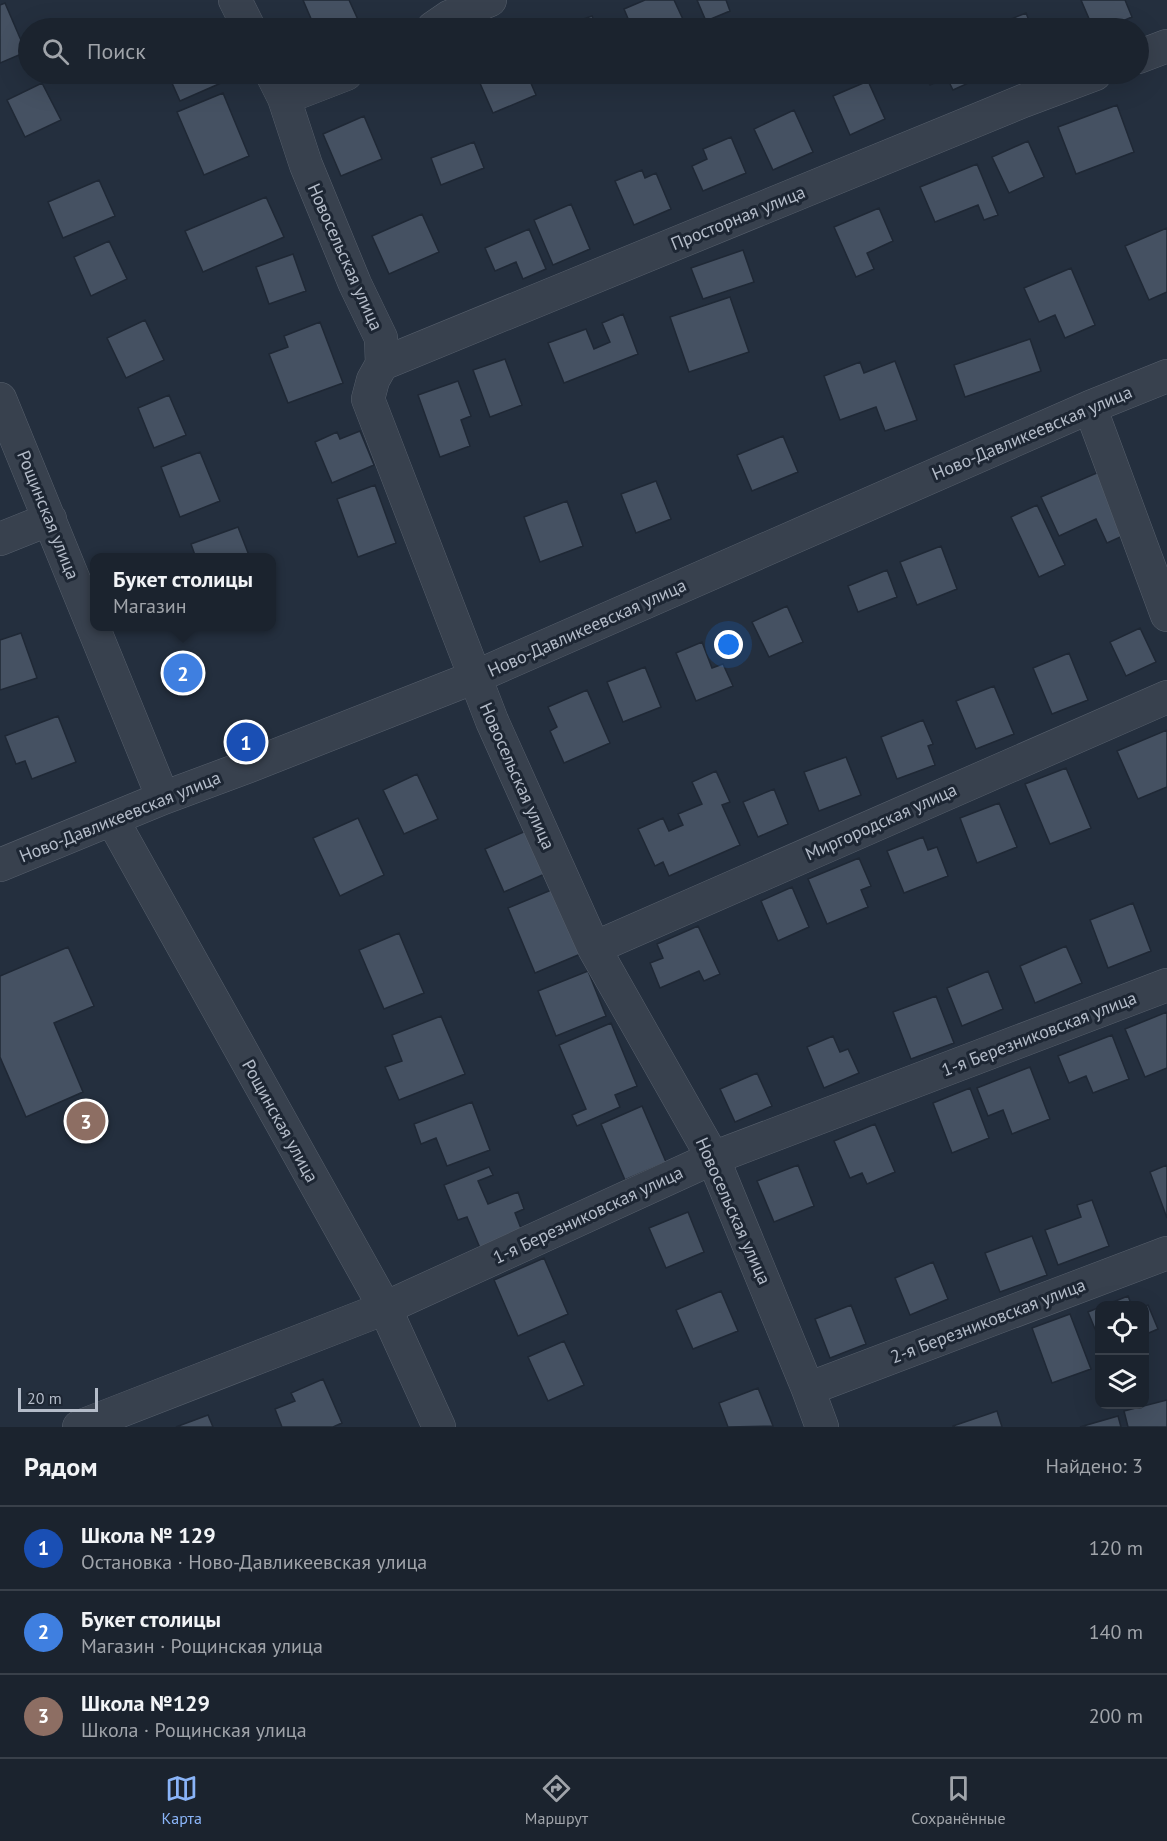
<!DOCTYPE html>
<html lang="ru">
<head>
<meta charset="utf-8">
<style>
  :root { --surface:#1b232e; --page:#242b36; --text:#f1f3f6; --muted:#a0a4aa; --line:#39404a; --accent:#8ab4f8 }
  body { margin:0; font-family:"PT Sans",sans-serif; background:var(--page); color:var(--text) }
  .controls { position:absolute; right:18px; bottom:18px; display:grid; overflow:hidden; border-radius:12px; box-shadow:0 6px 24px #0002 }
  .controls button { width:54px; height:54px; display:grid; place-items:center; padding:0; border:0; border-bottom:2px solid var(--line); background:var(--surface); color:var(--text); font:30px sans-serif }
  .scale { position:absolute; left:18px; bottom:15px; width:80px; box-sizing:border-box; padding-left:6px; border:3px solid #b4bcc9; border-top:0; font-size:16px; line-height:21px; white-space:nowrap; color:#b4bcc9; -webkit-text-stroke:4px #1d2633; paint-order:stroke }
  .you { position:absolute; left:729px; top:645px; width:21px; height:21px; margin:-15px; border:4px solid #fff; border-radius:50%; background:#1a73e8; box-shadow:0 0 0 9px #1a73e833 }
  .badge { display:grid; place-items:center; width:39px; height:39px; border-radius:50%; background:var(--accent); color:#fff; font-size:20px; font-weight:700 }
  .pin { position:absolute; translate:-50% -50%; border:3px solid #fff; box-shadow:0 2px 6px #0006 }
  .popup { position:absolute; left:90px; top:553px; width:186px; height:78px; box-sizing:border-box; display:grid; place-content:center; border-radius:12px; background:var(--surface); filter:drop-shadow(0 2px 4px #0005); font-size:20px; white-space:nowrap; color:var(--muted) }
  .popup b { font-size:22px; color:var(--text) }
  .popup::after { content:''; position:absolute; left:50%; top:100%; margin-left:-12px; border:12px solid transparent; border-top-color:var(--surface) }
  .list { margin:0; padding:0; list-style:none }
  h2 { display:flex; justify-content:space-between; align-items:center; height:78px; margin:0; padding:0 24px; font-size:26px }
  h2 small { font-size:20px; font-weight:400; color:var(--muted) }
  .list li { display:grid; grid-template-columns:39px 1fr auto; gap:18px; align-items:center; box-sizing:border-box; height:84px; padding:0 24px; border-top:2px solid var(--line) }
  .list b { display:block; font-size:22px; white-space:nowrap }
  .list p { margin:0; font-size:20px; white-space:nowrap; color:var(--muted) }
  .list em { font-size:20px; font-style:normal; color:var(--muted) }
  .icon { flex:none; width:33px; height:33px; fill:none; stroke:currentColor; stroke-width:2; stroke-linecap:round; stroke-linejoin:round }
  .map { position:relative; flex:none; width:1167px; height:1427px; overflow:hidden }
  .search { position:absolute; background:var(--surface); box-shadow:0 6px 24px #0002; left:18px; right:18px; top:18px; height:66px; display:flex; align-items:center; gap:15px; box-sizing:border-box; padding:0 21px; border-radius:33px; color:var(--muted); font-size:22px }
  .sheet { height:330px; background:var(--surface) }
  nav { display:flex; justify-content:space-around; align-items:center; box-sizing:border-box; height:84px; border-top:2px solid var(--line); background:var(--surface); font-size:16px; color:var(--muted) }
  nav a { display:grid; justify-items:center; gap:3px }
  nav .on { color:var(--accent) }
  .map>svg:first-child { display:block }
  .building { fill:#455162; stroke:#1f2835; stroke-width:1.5 }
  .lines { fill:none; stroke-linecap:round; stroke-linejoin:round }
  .minor-casing { stroke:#565f6c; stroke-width:34 }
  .minor { stroke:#38414e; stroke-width:33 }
  .labels { text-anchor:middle; stroke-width:6; stroke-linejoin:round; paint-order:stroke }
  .street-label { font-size:18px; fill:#b4bcc9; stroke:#1d2633 }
</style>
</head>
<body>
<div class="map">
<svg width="1167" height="1427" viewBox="0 0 1167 1427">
  <rect width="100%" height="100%" fill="#242f3e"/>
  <path class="building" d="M303 0H349L359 22 344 28H315Z
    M645 0H674L687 28H632L624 9Z
    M697 0H726L730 11 706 21Z
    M1081 0H1125L1132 17 1106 28H1093Z
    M5 3 26 52 0 63V5Z
    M1026 13 1032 28H989Z
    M592 16 597 28H559Z
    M168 74H217L221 83 180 101Z
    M476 74H527L536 95 493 113Z
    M925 74H983L984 76 953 90 947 78 930 85Z
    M868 81 885 119 850 135 833 96Z
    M42 83 61 120 25 137 7 100Z
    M223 93 249 156 204 175 177 112Z
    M1117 105 1134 152 1076 174 1058 127Z
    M794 110 813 152 773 170 754 129Z
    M364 116 382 159 341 176 323 134Z
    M731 137 746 173 703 191 692 166 707 159 703 149Z
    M1028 141 1044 177 1009 193 992 157Z
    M474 142 484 168 441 185 431 158Z
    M977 164 998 215 984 220 978 205 935 222 920 187Z
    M642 170 645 178 656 173 671 209 634 225 615 181Z
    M99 180 115 216 63 238 48 202Z
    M266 197 284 237 203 272 185 231Z
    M571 204 590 249 553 265 534 220Z
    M879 208 893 241 867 253 874 269 856 277 834 227Z
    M422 214 439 252 389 274 372 236Z
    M1167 228V292L1149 300 1125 246Z
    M529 229 546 269 523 279 516 262 495 271 485 248Z
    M109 241 127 279 91 296 74 257Z
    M743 250 754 282 703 299 691 268Z
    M293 254 306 291 269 304 256 267Z
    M1071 268 1095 325 1065 338 1055 315 1039 322 1024 288Z
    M730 297 749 352 689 372 670 317Z
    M623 314 638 354 564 383 548 343 586 329 594 349 610 342 602 323Z
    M145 320 164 360 126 378 107 338Z
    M320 322 343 383 288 403 269 354 288 347 284 336Z
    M1030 339 1041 371 965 397 954 365Z
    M505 359 522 405 490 417 473 370Z
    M895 361 917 420 885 431 876 407 840 420 824 376 860 362 864 373Z
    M458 381 471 416 461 420 470 446 440 457 418 395Z
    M169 395 186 435 154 448 138 408Z
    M360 431 374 465 332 483 315 442 337 432 340 439Z
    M783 436 798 472 752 491 737 455Z
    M200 452 220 501 180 517 161 467Z
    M1099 472 1127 534 1107 543 1096 519 1059 536 1041 497Z
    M656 481 671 519 636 533 621 494Z
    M375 485 396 543 358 557 337 499Z
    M567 501 583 546 540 562 524 517Z
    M1037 505 1065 565 1039 577 1011 517Z
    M238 527 250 558H196L191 544Z
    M941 546 957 589 917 605 900 562Z
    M887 570 897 597 858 612 848 586Z
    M787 606 803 642 769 657 752 622Z
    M1140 628 1156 662 1126 676 1110 642Z
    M21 633 37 678 0 690V640Z
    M702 642 712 668 723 664 733 686 696 701 676 653Z
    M1069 653 1088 700 1052 714 1033 668Z
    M177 660 196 674 188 686 169 672Z
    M645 667 661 707 623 722 607 682Z
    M994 686 1014 734 976 749 956 701Z
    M587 690 610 743 564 763 550 731 557 727 548 707Z
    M58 716 76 762 32 779 25 761 16 764 5 736Z
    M923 720 933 744 928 746 935 765 897 779 881 737Z
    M1167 730V787L1138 799 1117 751Z
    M846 757 861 795 819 811 804 772Z
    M1066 768 1091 828 1050 844 1025 784Z
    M716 771 730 802 722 805 740 845 669 876 663 862 655 866 638 829 663 818 669 831 683 825 678 814 702 804 692 782Z
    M417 774 438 819 404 834 383 790Z
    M774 789 788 824 758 837 743 802Z
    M999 803 1017 847 977 863 960 818Z
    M358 818 384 875 340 896 313 838Z
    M528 830 547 873 504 892 485 849Z
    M923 837 928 850 937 847 948 876 904 893 887 851Z
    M859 858 871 886 861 890 868 907 827 924 808 879Z
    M792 887 809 927 778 941 761 901Z
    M556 888 583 953 535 973 508 908Z
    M1133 903 1151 951 1108 968 1090 920Z
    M698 926 720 974 704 981 699 971 660 988 650 963 663 958 657 944Z
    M399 933 424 993 384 1009 359 950Z
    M1066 946 1082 983 1035 1003 1020 966Z
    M68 947 94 1006 54 1023 83 1092 26 1117 0 1057V976Z
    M588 971 606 1016 556 1036 538 991Z
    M988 971 1003 1009 962 1026 947 988Z
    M936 996 954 1043 911 1059 893 1012Z
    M1167 1012V1068L1145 1077 1125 1029Z
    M441 1016 465 1074 399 1100 385 1067 402 1061 392 1035Z
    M611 1023 637 1086 615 1095 620 1107 577 1126 572 1115 586 1109 559 1045Z
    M1112 1035 1129 1079 1093 1093 1086 1076 1069 1083 1058 1056Z
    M833 1036 840 1052 848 1049 859 1073 824 1088 807 1047Z
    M1030 1067 1050 1119 1012 1134 1003 1110 988 1116 977 1088Z
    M757 1073 772 1106 735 1122 720 1089Z
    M970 1088 989 1138 952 1153 933 1103Z
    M472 1102 490 1150 447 1166 436 1138 421 1144 414 1124Z
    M642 1106 666 1162 625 1180 601 1124Z
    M875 1124 895 1172 867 1184 862 1173 850 1178 834 1141Z
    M798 1165 814 1206 774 1222 757 1181Z
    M1167 1165V1218L1150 1172Z
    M489 1167 493 1175 478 1181 488 1204 518 1192 524 1209 515 1213 522 1231 480 1248 467 1217 458 1220 444 1185Z
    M1092 1200 1109 1246 1058 1265 1045 1230 1081 1217 1077 1205Z
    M688 1212 704 1252 666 1268 649 1228Z
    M1032 1236 1047 1275 1000 1292 985 1253Z
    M544 1258 568 1314 518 1336 494 1280Z
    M933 1262 948 1299 910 1315 895 1278Z
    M721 1291 738 1331 693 1349 676 1310Z
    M1128 1296 1132 1306H1103Z
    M851 1305 866 1344 830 1358 815 1319Z
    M1148 1305 1158 1329 1144 1335V1307Z
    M1100 1307V1341L1088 1312Z
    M1070 1314 1091 1369 1052 1383 1032 1328Z
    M564 1341 584 1385 548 1401 528 1357Z
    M323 1379 342 1423 333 1427H282L275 1409 295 1401 291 1393Z
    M758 1388 773 1426 728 1427 719 1403Z
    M1167 1400V1427H1128L1124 1411Z
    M997 1411 1002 1427H953V1426Z
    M208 1415 213 1427H176Z
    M1118 1416 1121 1427H1080Z"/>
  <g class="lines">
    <defs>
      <path id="minor" d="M235 0 249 28
        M433 28 449 17 490 0
        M1138 57 1167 46
        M272 74 284 98 306 165 355 284 381 338 382 364 373 380 368 399 492 721 594 948 713 1158 808 1389 822 1427
        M284 98 346 74
        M382 364 1023 101 1095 74
        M0 399 163 798
        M1090 407 1167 615
        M0 539 50 519
        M112 819 385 1308 439 1427
        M0 865 163 798 249 766 475 677 1090 407 1167 376
        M594 948 1167 697
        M808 1389 1167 1253
        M79 1427 385 1308 713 1158 1167 985"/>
    </defs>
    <use href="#minor" class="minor-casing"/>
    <use href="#minor" class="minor"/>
  </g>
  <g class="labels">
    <g class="street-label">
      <text transform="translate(738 218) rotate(-22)" y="6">Просторная улица</text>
      <text transform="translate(345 257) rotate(66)" y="6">Новосельская улица</text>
      <text transform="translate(1032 433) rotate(-23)" y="6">Ново-Давликеевская улица</text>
      <text transform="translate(48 515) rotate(68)" y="6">Рощинская улица</text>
      <text transform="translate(587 628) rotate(-24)" y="6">Ново-Давликеевская улица</text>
      <text transform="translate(517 776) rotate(66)" y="6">Новосельская улица</text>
      <text transform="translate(120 817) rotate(-22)" y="6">Ново-Давликеевская улица</text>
      <text transform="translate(881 822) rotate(-24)" y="6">Миргородская улица</text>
      <text transform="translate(1039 1034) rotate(-21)" y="6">1-я Березниковская улица</text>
      <text transform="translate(280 1121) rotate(61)" y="6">Рощинская улица</text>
      <text transform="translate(733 1211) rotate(66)" y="6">Новосельская улица</text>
      <text transform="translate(588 1215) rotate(-25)" y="6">1-я Березниковская улица</text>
      <text transform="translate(988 1321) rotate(-21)" y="6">2-я Березниковская улица</text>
    </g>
  </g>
</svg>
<div class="controls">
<button><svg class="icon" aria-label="locate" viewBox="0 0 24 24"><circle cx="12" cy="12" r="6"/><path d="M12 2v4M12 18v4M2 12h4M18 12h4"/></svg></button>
<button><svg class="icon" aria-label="layers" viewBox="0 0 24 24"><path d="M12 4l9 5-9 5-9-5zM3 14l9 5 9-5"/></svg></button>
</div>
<div class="scale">20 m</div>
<div class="you"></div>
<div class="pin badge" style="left:246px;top:742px;background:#1a4fb4">1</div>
<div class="pin badge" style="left:183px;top:673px;background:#3f7fe0">2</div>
<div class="popup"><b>Букет столицы</b>Магазин</div>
<div class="pin badge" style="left:86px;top:1121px;background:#8d6e63">3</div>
<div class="search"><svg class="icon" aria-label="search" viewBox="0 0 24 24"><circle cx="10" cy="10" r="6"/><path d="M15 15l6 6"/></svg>Поиск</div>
</div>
<section class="sheet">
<h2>Рядом<small>Найдено: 3</small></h2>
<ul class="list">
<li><span class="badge" style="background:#1a4fb4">1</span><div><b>Школа № 129</b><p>Остановка · Ново-Давликеевская улица</p></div><em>120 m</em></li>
<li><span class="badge" style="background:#3f7fe0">2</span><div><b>Букет столицы</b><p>Магазин · Рощинская улица</p></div><em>140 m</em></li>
<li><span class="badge" style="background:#8d6e63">3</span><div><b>Школа №129</b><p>Школа · Рощинская улица</p></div><em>200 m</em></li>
</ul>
</section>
<nav>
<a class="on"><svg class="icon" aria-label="map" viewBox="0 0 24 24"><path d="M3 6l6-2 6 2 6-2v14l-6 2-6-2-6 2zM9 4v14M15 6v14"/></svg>Карта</a>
<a><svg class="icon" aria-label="directions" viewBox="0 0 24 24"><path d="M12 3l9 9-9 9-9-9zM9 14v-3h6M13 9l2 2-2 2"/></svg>Маршрут</a>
<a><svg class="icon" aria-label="saved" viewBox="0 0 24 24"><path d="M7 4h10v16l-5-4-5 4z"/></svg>Сохранённые</a>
</nav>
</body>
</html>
